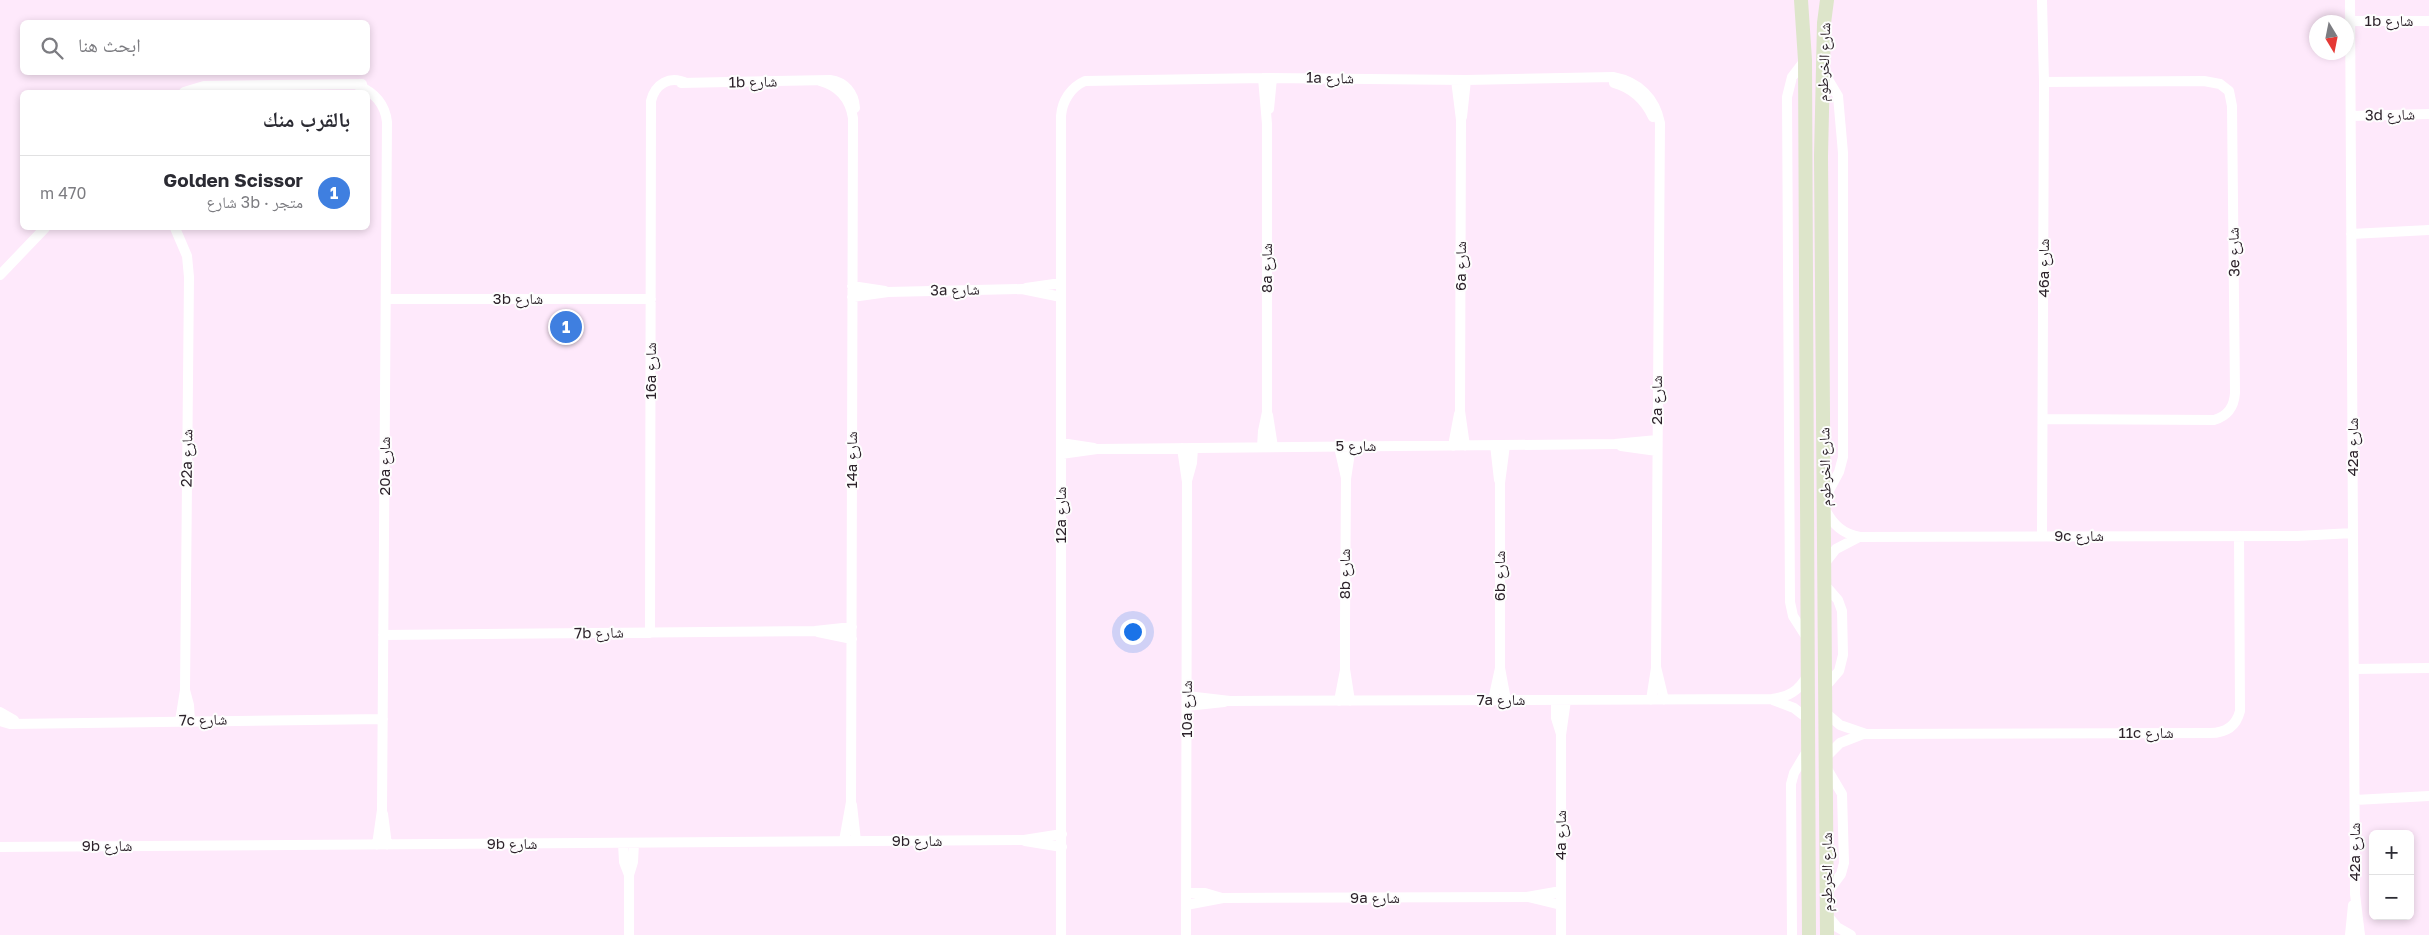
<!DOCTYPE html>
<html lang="ar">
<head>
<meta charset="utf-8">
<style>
  :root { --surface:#fff; --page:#f7f7f7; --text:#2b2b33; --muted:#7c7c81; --line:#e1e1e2; --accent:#ea580c }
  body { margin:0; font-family:"Golos Text","Noto Naskh Arabic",sans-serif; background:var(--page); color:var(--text); direction:rtl }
  .controls { position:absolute; right:15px; bottom:15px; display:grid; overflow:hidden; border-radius:8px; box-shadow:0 2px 8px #0003 }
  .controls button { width:45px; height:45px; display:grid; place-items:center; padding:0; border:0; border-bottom:1px solid var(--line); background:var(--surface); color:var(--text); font:25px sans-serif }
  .compass { position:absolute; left:2309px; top:15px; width:45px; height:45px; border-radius:50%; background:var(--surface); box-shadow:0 2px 8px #0003; rotate:170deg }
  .you { position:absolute; left:1132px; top:631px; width:18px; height:18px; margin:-12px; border:4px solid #fff; border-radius:50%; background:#1a73e8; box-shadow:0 0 0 8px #1a73e833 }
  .badge { display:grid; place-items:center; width:32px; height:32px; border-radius:50%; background:var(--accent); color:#fff; font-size:16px; font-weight:700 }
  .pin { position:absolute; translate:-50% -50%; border:2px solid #fff; box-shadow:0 1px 5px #0006 }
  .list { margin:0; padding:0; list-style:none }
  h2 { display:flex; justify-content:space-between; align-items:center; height:65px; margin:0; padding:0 20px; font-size:21px }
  h2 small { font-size:16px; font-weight:400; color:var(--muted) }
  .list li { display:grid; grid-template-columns:32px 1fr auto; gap:15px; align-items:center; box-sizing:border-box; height:75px; padding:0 20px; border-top:1px solid var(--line) }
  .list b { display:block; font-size:19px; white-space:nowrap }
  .list p { margin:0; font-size:16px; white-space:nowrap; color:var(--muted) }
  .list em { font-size:16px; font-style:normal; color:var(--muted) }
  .icon { flex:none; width:28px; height:28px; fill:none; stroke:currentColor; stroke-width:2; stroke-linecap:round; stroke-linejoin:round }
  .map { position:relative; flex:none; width:2429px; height:935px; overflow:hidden; direction:ltr }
  .search { position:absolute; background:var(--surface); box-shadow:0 2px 8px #0003; left:20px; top:20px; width:350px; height:55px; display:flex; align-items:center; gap:12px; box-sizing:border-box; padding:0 18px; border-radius:8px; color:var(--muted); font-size:19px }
  .panel { position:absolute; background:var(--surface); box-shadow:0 2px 8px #0003; left:20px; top:90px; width:350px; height:140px; border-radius:8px; direction:rtl }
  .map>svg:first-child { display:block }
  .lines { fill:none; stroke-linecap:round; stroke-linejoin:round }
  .street { stroke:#fff; stroke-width:10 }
  .secondary { stroke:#dde5ca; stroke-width:14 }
  .labels { text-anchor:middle; stroke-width:4; stroke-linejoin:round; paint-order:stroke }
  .street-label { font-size:15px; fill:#2c222a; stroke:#fdfdfd }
</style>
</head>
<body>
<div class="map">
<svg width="2429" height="935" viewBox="0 0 2429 935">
  <rect width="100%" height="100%" fill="#fee9fb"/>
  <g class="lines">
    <path class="street" d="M2350 0 2355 894 2360 935
      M2350 21H2429
      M1805 60 1792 77 1787 97 1790 602 1793 616 1807 638
      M1823 71 1838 96 1843 153V457L1839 472 1825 498
      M1456 80 1461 120 1460 411 1465 446
      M820 81C839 86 850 99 853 118L851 802 844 841
      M681 83 830 80C845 82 854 93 855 108
      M1614 83C1632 88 1645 100 1653 117
      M357 85C374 92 385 103 387 122L382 810 377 845
      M184 92 204 86 362 84
      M1269 109 1272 78
      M2351 116 2429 114
      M1462 117 1466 80
      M175 228 187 256 189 277 185 690 180 721
      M2351 234 2429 230
      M0 275 45 228
      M852 286 885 291
      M1026 288 1061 283
      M852 297 888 292 1022 289 1061 297
      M386 299H651
      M1268 415 1273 447
      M2044 419 2214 420C2228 416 2234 407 2235 393L2232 106 2229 91 2220 84 2204 81 2044 82
      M1061 443 1094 448
      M1495 445 1499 480
      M1453 446 1459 414
      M1621 446 1657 451
      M1262 447 1263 431 1267 412V124L1263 78
      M1339 447 1346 478
      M1182 448 1187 482 1186 935
      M1061 454 1097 449 1615 444 1657 440
      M1187 481 1192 463 1193 448
      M1825 509C1833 525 1843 534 1860 537L2297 536 2353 533
      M2042 536 2044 82 2042 0
      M1825 563 1836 549 1859 537
      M1825 585 1838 600 1842 611 1843 655 1839 671 1826 686
      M818 632 852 639
      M650 633 651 101C655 84 670 75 686 83
      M383 635 815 631 852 627
      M1500 668 1506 700
      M2354 669 2429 668
      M185 690 189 705 190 721
      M1187 696 1230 701 1772 699C1788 697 1799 691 1807 676
      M1493 700 1500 668V483L1505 445
      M1556 700V718L1561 734
      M1651 700 1656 668
      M1773 700 1794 708 1807 718
      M1339 701 1345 670
      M1350 701 1345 669V623L1346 479 1351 446
      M1187 706 1224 702
      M0 712 14 720
      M1826 713 1840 725 1866 734 2210 733C2225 733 2236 727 2240 711L2239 536
      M0 721 10 724 383 719
      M1826 757 1840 743 1863 734
      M1826 767 1842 794 1844 863 1841 874 1827 893
      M2355 800 2429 796
      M852 805 856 841
      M383 814 387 845
      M1025 841 1062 847
      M623 843 624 862 629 875
      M0 847 1024 840 1062 834
      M1186 893H1205L1222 898
      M1528 897 1561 905
      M1186 905 1223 898 1527 897 1561 891
      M1827 915 1837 927 1851 935
      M629 935V875L633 862 634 843
      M1061 935V116C1062 101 1071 87 1085 81L1263 78 1466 80 1613 77C1639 82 1655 98 1660 123L1656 667 1664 700
      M1561 935V735L1566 700
      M1792 935 1791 784 1794 773 1807 751
      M2350 935 2353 905"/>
    <path class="secondary" d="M1801 0 1805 60 1809 935
      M1827 0 1824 23 1821 156 1827 935"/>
  </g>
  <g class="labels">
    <g class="street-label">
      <text x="2389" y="26">1b شارع</text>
      <text transform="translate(1824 62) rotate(-88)" y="5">شارع الخرطوم</text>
      <text transform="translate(1330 78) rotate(1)" y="5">1a شارع</text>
      <text transform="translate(753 82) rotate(-1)" y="5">1b شارع</text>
      <text transform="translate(2390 115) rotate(-1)" y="5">3d شارع</text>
      <text transform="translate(2234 252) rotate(-91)" y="5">3e شارع</text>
      <text transform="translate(1461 266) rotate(-90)" y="5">6a شارع</text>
      <text transform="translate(1267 268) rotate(-90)" y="5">8a شارع</text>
      <text transform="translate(2044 268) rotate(-90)" y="5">46a شارع</text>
      <text transform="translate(955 290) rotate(-1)" y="5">3a شارع</text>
      <text x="518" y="304">3b شارع</text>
      <text transform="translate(651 371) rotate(-90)" y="5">16a شارع</text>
      <text transform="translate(1657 400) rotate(-90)" y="5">2a شارع</text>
      <text x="1356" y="451">شارع 5</text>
      <text transform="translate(2353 447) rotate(-90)" y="5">42a شارع</text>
      <text transform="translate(187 458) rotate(-89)" y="5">22a شارع</text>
      <text transform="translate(852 460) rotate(-90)" y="5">14a شارع</text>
      <text transform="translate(385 466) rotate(-90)" y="5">20a شارع</text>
      <text transform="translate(1825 467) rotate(-91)" y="5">شارع الخرطوم</text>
      <text transform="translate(1061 515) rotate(-90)" y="5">12a شارع</text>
      <text x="2079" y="541">9c شارع</text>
      <text transform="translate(1345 574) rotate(-90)" y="5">8b شارع</text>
      <text transform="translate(1500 576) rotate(-90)" y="5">6b شارع</text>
      <text transform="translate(599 633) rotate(-1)" y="5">7b شارع</text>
      <text x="1501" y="705">7a شارع</text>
      <text transform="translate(1187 709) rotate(-90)" y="5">10a شارع</text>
      <text transform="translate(203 720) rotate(-1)" y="5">7c شارع</text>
      <text x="2146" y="738">11c شارع</text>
      <text transform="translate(1561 835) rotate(-90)" y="5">4a شارع</text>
      <text x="917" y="846">9b شارع</text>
      <text x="512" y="849">9b شارع</text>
      <text x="107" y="851">9b شارع</text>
      <text transform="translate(2355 852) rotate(-90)" y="5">42a شارع</text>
      <text transform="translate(1827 872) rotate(-90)" y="5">شارع الخرطوم</text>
      <text x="1375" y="903">9a شارع</text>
    </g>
  </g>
</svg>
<div class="controls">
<button>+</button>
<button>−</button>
</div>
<svg class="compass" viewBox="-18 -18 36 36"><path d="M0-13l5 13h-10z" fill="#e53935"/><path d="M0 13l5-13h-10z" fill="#7c7c81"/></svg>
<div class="you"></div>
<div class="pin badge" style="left:566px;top:327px;background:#3f7fe0">1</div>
<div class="search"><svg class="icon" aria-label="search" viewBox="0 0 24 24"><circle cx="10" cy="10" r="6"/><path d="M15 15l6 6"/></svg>ابحث هنا</div>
<section class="panel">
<h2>بالقرب منك<small></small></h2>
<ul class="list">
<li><span class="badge" style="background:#3f7fe0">1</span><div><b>Golden Scissor</b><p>متجر · 3b شارع</p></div><em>470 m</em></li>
</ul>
</section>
</div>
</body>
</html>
